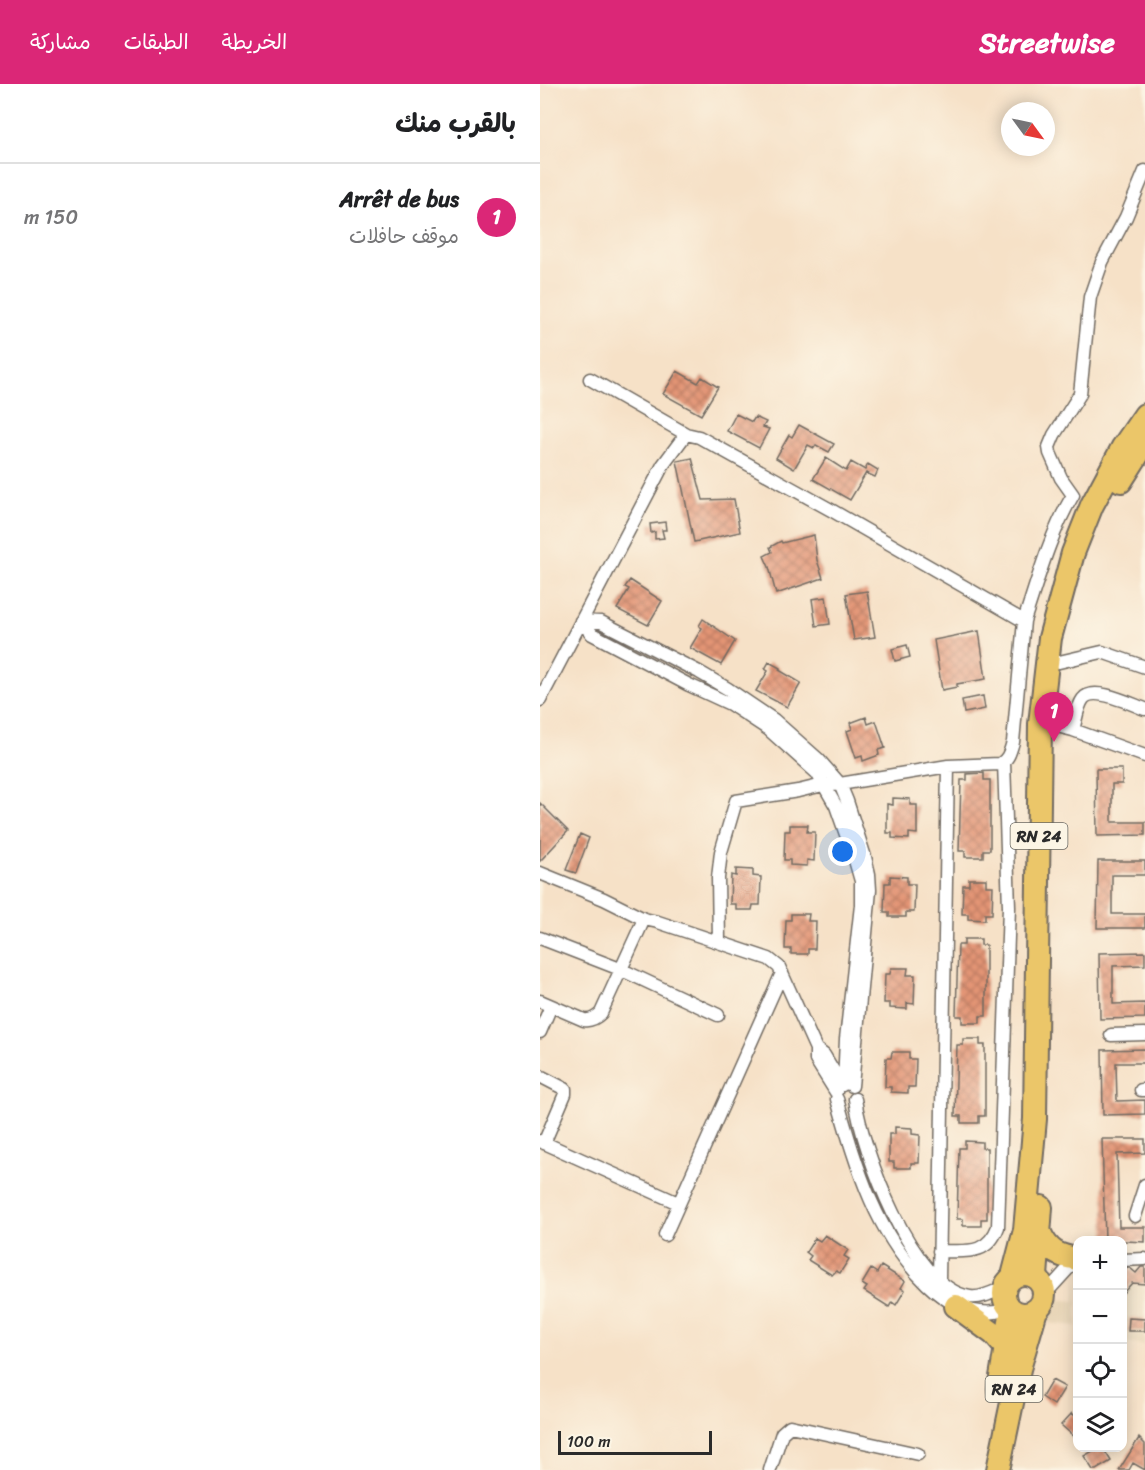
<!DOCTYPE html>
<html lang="ar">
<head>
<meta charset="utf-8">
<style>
  :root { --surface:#fff; --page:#f6f6f6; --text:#202124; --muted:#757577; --line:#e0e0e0; --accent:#db2777 }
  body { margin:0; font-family:Sriracha,"Playpen Sans Arabic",sans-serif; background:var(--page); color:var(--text); direction:rtl }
  .controls { position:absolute; right:18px; bottom:18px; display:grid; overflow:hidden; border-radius:12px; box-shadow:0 3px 15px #0003 }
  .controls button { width:54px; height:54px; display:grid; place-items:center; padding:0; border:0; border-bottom:2px solid var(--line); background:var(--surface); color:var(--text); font:30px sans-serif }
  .compass { position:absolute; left:461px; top:18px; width:54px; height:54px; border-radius:50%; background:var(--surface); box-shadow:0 3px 15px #0003; rotate:123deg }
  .scale { position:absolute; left:18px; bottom:15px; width:154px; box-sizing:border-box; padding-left:6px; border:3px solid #2b2b2b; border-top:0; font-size:16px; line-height:21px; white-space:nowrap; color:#2b2b2b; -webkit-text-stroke:4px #fcf5e5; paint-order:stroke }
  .you { position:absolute; left:303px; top:768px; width:21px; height:21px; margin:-15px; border:4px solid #fff; border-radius:50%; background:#1a73e8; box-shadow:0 0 0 9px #1a73e833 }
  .badge { display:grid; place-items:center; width:39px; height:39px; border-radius:50%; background:var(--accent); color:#fff; font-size:20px; font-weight:700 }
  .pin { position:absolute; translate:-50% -50px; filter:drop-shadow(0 2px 3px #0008) }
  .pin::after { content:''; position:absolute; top:32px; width:21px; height:18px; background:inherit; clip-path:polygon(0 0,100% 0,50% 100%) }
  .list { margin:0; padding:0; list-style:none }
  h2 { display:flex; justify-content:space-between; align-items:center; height:78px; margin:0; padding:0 24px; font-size:26px }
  h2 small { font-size:20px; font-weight:400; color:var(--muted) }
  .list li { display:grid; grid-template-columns:39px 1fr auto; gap:18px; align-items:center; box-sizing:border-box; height:108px; padding:0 24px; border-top:2px solid var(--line) }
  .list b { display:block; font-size:22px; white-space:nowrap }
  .list p { margin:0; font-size:20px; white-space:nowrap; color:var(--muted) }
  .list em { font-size:20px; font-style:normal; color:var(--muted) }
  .icon { flex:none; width:33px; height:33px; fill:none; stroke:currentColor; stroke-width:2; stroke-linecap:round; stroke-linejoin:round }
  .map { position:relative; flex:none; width:605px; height:1386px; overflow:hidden; direction:ltr }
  header { display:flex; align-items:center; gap:36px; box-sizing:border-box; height:84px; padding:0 30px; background:var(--accent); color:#fff }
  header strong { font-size:28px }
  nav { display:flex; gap:33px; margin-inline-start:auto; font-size:21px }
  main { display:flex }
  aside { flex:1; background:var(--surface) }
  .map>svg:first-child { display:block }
  .built { fill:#e8d5b7 }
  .building { fill:url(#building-cross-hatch) }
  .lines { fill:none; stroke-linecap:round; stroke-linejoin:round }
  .street-casing { stroke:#726b62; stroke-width:15 }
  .highway-casing { stroke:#726b62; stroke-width:26 }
  .street { stroke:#fff; stroke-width:12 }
  .highway { stroke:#ebc669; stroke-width:22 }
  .labels { text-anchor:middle; stroke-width:6; stroke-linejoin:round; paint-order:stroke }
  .shield { fill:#fcf5e5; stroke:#6a6863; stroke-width:1.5 }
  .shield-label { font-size:16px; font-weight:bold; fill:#2b2b2b }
</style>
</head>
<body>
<header>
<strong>Streetwise</strong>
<nav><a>الخريطة</a><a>الطبقات</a><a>مشاركة</a></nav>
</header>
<main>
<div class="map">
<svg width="605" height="1386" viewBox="0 0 605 1386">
  <defs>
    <pattern id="building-cross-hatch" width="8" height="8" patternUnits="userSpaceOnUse" patternTransform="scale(1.5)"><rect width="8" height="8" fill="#e39475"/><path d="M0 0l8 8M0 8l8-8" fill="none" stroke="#b87960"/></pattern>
  </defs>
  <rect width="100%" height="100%" fill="#fcf5e5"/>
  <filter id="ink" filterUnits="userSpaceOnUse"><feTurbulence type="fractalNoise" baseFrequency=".0167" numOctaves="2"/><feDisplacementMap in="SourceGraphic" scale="12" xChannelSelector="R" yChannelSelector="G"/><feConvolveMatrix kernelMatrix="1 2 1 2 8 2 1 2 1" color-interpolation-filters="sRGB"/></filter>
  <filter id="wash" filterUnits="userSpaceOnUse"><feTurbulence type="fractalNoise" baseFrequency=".008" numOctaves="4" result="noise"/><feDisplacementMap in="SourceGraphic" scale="24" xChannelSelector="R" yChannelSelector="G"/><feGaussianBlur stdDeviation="1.35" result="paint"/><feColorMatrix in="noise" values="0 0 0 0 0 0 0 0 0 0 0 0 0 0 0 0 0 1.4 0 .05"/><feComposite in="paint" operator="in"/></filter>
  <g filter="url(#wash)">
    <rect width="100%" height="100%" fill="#f6e1c7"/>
    <path class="built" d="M582 1186 605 1194V1261L583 1259Z
      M537 1195V1242L508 1239 511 1215 535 1217Z"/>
    <g id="blocks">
      <path class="building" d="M137 287 158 299 162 293 178 303 161 331 123 310Z
        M196 330 212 338 215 333 226 338 223 343 229 345 219 364 187 347Z
        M259 341 294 360 289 368 276 361 274 364 268 361 254 385 236 374 249 351 252 353Z
        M152 374 163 416 194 415 200 448 154 458 137 377Z
        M286 374 306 387 311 378 325 386 328 380 338 386 335 393 326 389 310 416 273 395Z
        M125 438 126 446H122L124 454 115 455V448L111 449 110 440Z
        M274 451 277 476 283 494 236 510 229 483 224 472 232 468 230 463 241 457 242 459Z
        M90 496 122 517 108 541 77 525 89 505 85 503Z
        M327 507 335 553 314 556 306 510Z
        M286 513 290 540 276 542 272 515Z
        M163 535 195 557 181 581 150 564 162 544 159 542Z
        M439 547 446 595 417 600V603L402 606 394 556Z
        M367 561 370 573 355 577 352 565Z
        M229 578 240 584 239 586 261 599 247 623 216 607 228 587 225 585Z
        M443 612 445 625 424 629 422 616Z
        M326 633 328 640 336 637 345 664 338 666 339 671 323 677 322 672 316 674 307 647 312 645 310 639Z
        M556 685H582V700H572V738H605V751L557 752Z
        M444 689V696H450V766H443V773H425V767H419L421 696H427V690Z
        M353 714 370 715V721H377V750L369 749V755L352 754V749H347V720L353 721Z
        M0 719 28 747 0 777Z
        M250 741H268L267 748H275L274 777 267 776V782L250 781V776H244L245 747H250Z
        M40 750 49 754 36 789 26 786Z
        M558 777H605V791H572V830H605V844H557Z
        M196 785 213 786V792L221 793 220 821H213L212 826H196V820H190L191 791 196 792Z
        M350 792 367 793V800H375L374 828H366V833H349V828H344L345 799H350Z
        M429 795H446V802H453L452 830H445V836L428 835V830H422L423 801H429Z
        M251 830H269L268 837H276L275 865H268V870H251V865H245L246 836H251Z
        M424 855H441V861H446V932H440V939H422V932H416L418 861H424Z
        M605 868V881L573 882V920L605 919V934L560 935 559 869Z
        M351 884H368L367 891H375L374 920 367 919V925L350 924V919H344L345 890H350Z
        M423 955H440V961H445V1032H439V1039H421V1032H415L417 961H423Z
        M605 965V979H576L577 1017 605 1016V1030L563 1031 562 966Z
        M352 968H369V975H376L375 1003H368V1009L351 1008V1003H345L346 974H351Z
        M355 1043 372 1044V1050L380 1051 379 1079H371V1084H354V1078H349V1050H355Z
        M562 1055H605V1069L577 1070 579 1143H605V1158L565 1156Z
        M425 1057 442 1058V1064H447V1135H441V1142H423V1135H417L419 1064H425Z
        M285 1151 308 1166 304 1172 309 1175 300 1189 296 1187 292 1191 268 1176 271 1172 266 1168 275 1154 280 1157Z
        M341 1182 365 1197 361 1204 365 1206 356 1221 352 1218 349 1223 324 1207 327 1203 322 1200 331 1185 337 1189Z
        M601 1183H605V1200L592 1199 582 1210V1184H590L596 1189Z
        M589 1234 605 1235V1247H588Z
        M512 1296 525 1303 514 1321 502 1313Z
        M532 1329 537 1334V1355L521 1341Z
        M599 1354 605 1360V1386L593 1379 589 1386H579Z
        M558 1364H563L571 1377 556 1386H553L544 1372Z"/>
    </g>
  </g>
  <g filter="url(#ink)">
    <use href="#blocks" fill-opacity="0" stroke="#726b62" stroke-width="1.5"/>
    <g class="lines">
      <defs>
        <path id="street" d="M50 295 146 350 159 353 291 426 484 537 473 658C470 667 469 675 460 680L408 682 300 700 283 701 258 707 196 717 181 768 178 794 179 857
          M484 537C498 495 510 450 533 411L521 394 510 369 509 363 514 351 540 310 550 213 562 178 586 133 605 87
          M519 578 562 568 605 583
          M0 616 123 381 146 350
          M513 641 533 646 605 672
          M533 646C536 636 537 623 543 615 553 601 591 620 605 625
          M0 789 64 815 104 835
          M0 854 80 885 178 931
          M0 917 44 936C51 937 56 934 61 929L104 835 118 838 229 875 239 883 276 965V976L296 1008
          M0 948 11 922
          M571 951 605 950
          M276 965 284 971 302 1001
          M0 992 25 1005V1010L4 1059
          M304 1000 306 955 321 821V797L315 776 296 722 277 689 228 645 190 620 149 601 52 550 41 537 61 538 159 588 188 605 234 636 278 675 300 700 307 717 325 773 329 790 330 806 312 1002
          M601 1006H605
          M297 1015C316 1081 335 1150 387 1200 410 1222 438 1235 470 1225
          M315 1015C322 1065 372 1205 430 1213 442 1215 455 1207 465 1203
          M0 1057 138 1119
          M595 1132 605 1101
          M125 1151 242 889
          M399 1167C426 1167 447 1172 458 1143L469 823 464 678
          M582 1176 605 1175
          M399 1196 408 682
          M505 1210 537 1175
          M230 1386 242 1349 250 1342 378 1370"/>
        <path id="highway" d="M581 397 605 359
          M500 1149C508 1167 518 1172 537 1175
          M464 1210a20 20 0 1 1 40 0a20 20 0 1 1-40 0Z
          M473 1192 485 1146 495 1035 500 640 510 554 533 469 552 421 583 363 605 331
          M496 1193 501 1123
          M416 1222 454 1250 467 1265
          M459 1305 472 1226
          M458 1386 479 1285 496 1226"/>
      </defs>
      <use href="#street" class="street-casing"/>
      <use href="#highway" class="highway-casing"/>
      <use href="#street" class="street"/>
      <use href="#highway" class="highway"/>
    </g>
  </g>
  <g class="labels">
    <g class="shield">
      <rect x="470.5" y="739" width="57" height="26" rx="4.5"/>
      <rect x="445.5" y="1292" width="57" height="26" rx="4.5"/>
    </g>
    <g class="shield-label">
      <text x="499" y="758">RN 24</text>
      <text x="474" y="1311">RN 24</text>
    </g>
  </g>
</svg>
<div class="controls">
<button>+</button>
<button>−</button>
<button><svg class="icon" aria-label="locate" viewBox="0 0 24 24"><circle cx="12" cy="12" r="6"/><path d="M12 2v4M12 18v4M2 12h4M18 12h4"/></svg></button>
<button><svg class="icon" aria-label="layers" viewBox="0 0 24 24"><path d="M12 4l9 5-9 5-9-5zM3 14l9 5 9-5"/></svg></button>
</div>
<svg class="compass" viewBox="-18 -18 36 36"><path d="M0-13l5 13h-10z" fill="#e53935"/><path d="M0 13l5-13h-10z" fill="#757577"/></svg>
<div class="scale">100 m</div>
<div class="you"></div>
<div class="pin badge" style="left:514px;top:658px">1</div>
</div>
<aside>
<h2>بالقرب منك<small></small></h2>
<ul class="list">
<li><span class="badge">1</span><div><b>Arrêt de bus</b><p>موقف حافلات</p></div><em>150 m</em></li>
</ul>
</aside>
</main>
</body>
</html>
